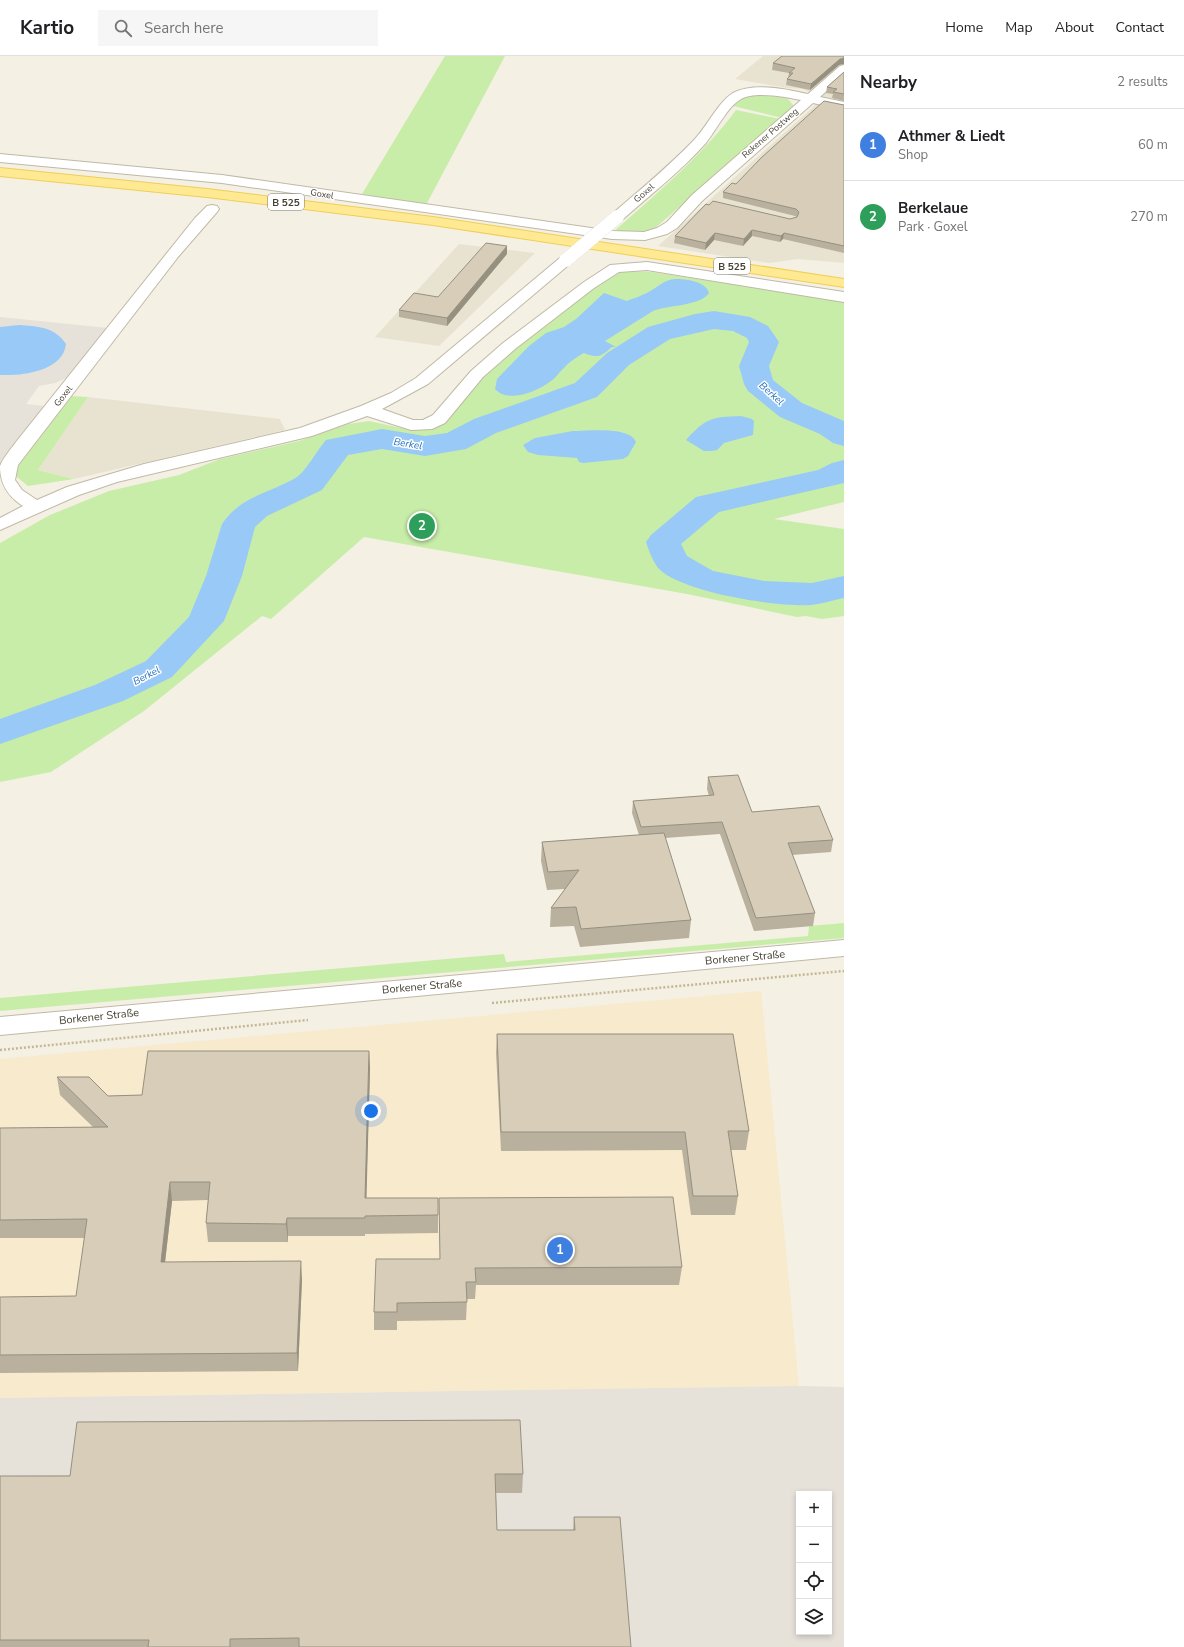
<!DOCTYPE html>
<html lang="en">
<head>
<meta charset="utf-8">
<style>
  :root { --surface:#fff; --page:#f6f6f6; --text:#202124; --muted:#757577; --line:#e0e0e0; --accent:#7c3aed }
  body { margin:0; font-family:"Nunito Sans",sans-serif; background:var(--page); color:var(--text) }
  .controls { position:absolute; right:12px; bottom:12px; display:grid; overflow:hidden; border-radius:0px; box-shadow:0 2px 6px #0003 }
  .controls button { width:36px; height:36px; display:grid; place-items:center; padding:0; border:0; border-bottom:1px solid var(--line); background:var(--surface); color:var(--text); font:20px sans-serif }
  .you { position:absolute; left:371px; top:1055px; width:14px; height:14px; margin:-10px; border:3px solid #fff; border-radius:50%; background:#1a73e8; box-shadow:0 0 0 6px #1a73e833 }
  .badge { display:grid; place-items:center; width:26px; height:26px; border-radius:50%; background:var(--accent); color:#fff; font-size:13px; font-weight:700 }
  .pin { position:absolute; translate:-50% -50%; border:2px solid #fff; box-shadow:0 1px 4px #0006 }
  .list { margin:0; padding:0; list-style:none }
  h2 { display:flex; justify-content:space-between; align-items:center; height:52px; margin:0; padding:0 16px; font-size:17px }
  h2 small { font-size:13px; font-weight:400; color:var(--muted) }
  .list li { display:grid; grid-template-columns:26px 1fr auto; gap:12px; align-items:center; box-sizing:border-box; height:72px; padding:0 16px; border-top:1px solid var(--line) }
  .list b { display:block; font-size:15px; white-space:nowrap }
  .list p { margin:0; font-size:13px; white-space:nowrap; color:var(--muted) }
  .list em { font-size:13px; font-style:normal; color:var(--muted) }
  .icon { flex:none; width:22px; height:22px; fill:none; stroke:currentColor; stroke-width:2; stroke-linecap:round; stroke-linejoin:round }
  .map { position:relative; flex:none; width:844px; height:1591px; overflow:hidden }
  header { display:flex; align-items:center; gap:24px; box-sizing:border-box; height:56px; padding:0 20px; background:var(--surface); border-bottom:1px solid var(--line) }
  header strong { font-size:19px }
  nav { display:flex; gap:22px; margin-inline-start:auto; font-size:14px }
  .search { width:280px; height:36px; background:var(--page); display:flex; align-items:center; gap:10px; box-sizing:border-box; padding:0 14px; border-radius:0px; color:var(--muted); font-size:15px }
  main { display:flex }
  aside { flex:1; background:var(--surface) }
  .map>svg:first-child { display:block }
  .residential { fill:#e8e3d1 }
  .commercial { fill:#f8eacc }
  .industrial { fill:#e6e1d9; fill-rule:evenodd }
  .green { fill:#c8eda8 }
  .water { fill:#99c9f7 }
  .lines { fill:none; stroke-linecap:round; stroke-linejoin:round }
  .river { fill:#99c9f7; fill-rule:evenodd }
  .minor-casing { stroke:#c0b9a6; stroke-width:2 }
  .tertiary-casing { stroke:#c0b9a6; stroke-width:2 }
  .primary-casing { stroke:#efcf56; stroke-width:2 }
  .path { stroke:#c3b795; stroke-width:2.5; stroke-dasharray:2 2; stroke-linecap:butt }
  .minor { fill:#fff; fill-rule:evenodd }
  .tertiary { fill:#fff; fill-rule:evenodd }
  .primary { fill:#ffe992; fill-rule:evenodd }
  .minor-bridge-casing { stroke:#c0b9a6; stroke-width:14; stroke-linecap:butt }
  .minor-bridge { stroke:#fff; stroke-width:14 }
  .wall { fill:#b9b09e }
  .shaded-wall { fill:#969081 }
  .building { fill:#d7cdb8; stroke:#969081 }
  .labels { text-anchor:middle; stroke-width:3; stroke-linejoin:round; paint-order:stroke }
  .far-street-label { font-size:9px; fill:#474133; stroke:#fff }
  .shield { fill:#fff; stroke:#7e7a70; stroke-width:1 }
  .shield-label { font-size:10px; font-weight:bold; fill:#474133 }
  .far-water-label { font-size:10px; font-style:italic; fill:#226ebd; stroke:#fff }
  .street-label { font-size:11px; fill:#474133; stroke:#fff }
</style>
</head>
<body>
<header>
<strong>Kartio</strong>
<div class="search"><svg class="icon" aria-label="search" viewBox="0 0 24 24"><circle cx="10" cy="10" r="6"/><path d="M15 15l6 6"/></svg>Search here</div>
<nav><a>Home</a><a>Map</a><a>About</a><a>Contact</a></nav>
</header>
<main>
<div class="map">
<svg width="844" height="1591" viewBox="0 0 844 1591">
  <rect width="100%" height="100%" fill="#f4f0e4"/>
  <path class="residential" d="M763 0H844V207L798 203 769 207 658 190 823 42 802 33 787 32 735 23Z
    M459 188 535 197 439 290 375 281Z
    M88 341 280 363 285 374 74 423 38 414Z"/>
  <path class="commercial" d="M761 935 799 1330 0 1342V1003Z"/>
  <path class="industrial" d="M0 261 108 272 69 321 55 327 39 330 26 348 45 350 0 409Z
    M799 1330 844 1331V1591H0V1342ZM799 1438H829V1576H799Z"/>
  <path class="green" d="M445 0H505L426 149 362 138Z
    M761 38 788 43 795 51 782 62 733 50 741 42Z
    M736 54 780 63 654 173 636 177H612C656 138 701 101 736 54Z
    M624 215 651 216 844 245V446L774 463 844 473V560L822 563 806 560 797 561 687 538 364 481 271 563 262 560 144 655 51 716 0 726V487L50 459 109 435 179 419 220 403 299 385 348 368 369 365 401 372 423 374 441 367 487 315 559 254 607 221Z
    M72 340 88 341 38 414 74 423 28 430 17 421 14 415Z
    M844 867V882L0 955V942L504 898 506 906 808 880 809 870Z"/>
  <path class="water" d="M675 223C685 223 706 225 709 237 701 250 667 249 653 255L605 285 616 291H612C601 300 599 303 584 297 577 301 570 305 564 312 559 316 556 322 551 325 538 335 508 348 495 333L497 323 529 290 546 277 564 271 576 263 604 237 627 245C633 242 637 242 642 239 654 235 662 224 675 223Z
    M19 269C37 270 55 271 66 288 63 315 23 320 0 319V271Z
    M741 360 752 363 754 365 753 379 724 387 717 394 712 395H704L686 384C706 362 711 361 741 360Z
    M573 375C588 375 630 370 636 386L628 400 623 403 583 407 579 406 577 402 538 399 528 396 523 389 535 382Z"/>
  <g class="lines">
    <path class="river" d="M714 255 750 261 768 270 779 286 769 310 773 324 802 347 844 365V390L833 387 820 378 780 361 748 335 744 328 739 310 749 286 747 282 733 275 714 273 670 283 629 309 597 341 496 377 466 393 425 400 382 393 348 399 322 434 267 460 255 471 242 520 224 565 172 621 123 645 0 688V663L95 629 146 605 189 561 206 520 222 468C242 439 269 438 297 421 306 415 318 393 326 384L382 373 425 380 447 377 474 363 575 327 607 297 648 271 695 258Z
      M844 404V427L719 456 681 488 687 500 713 515 764 525 812 527 844 520V542C833 544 822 548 811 549 777 551 684 537 659 513 653 506 649 495 646 486L651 479 696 441 818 414 832 407Z"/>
    <defs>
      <path id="minor" d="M844 9V19L820 41 844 46V54L813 47 702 145 677 172 667 178 645 184 612 183 222 127 0 106V98L222 119 612 175 644 176 657 172 667 166 692 139 801 44C785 41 755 35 741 43 727 51 716 75 705 88 680 116 650 139 622 164H612L610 161 612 158C640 134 668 111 694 84 706 72 719 45 733 37 754 26 786 33 808 38L840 10Z
        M212 149 217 150 219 153 217 156 178 201 18 409 15 424 22 434 37 444 67 431 144 408 300 372 361 350 391 337 416 322 561 201H571L573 204 571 207 428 328 382 353 413 364H423L433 359 471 315 503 287 584 226 610 209 647 206 844 236V246L647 214 619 216 594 232 515 293 483 321 445 367 432 373 411 374 367 360 312 380 117 426 79 439 0 474V462L23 450C9 441 0 429 0 410 3 402 11 393 16 386L195 162 207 150Z"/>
      <path id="tertiary" d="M844 884V900L0 979V961Z"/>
      <path id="primary" d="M0 112 207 133 433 161 844 223V231L433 169 207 141 0 120Z"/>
    </defs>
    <use href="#minor" class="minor-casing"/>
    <use href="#tertiary" class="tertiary-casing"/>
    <use href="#primary" class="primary-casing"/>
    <path class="path" d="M492 947 844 915
      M0 994 308 964"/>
    <use href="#minor" class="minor"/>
    <use href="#tertiary" class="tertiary"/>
    <use href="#primary" class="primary"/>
    <defs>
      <path id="minor-bridge" d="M566 204 617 161"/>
    </defs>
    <use href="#minor-bridge" class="minor-bridge-casing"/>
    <use href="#minor-bridge" class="minor-bridge"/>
  </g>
  <path class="wall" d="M773 7 839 9 810 34 786 29 787 23 788 22 789 17 772 14Z
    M844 16V45L832 42 833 38 826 37 827 31Z
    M844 49V197L783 183 780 186 752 180 743 190 714 184 705 194 674 187 675 180 790 163 797 161 795 160 723 142V136L736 128Z
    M507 198 447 270 399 261V254L438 241Z
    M708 721 752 756 833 784 831 796 792 799 815 857 813 870 754 875 720 778 665 782 691 864 689 882 580 891 574 870 550 871 551 852 565 833 547 834 541 805 542 786 639 779 632 757 633 745 709 740 707 733Z
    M497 978 749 1075 746 1094H731L738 1140 735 1159H691L682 1094 501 1095 496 997Z
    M369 995 370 1013 366 1142H438V1177L365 1178V1180H288V1186H208L206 1167 208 1144 172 1145 165 1206 302 1223 298 1315 0 1317V1241L76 1240 85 1182H0V1072L93 1071 60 1039 57 1021 108 1040 142 1039Z
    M439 1142 682 1211 679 1229H476L475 1243H467L466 1264 397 1265V1274H374V1256L440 1203Z
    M523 1418 522 1437H496L497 1474H573L574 1461 631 1591H0V1420Z"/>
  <path class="shaded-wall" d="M844 2V8L839 9 810 34 811 28 840 3Z
    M752 174V180L743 190 744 183Z
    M715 177 714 184 705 194 706 187Z
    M784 177 783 183 780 186 781 180Z
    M507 190V198L447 270V262Z
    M369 995 370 1013 366 1160 365 1142Z
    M170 1126 172 1145 163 1224 161 1206Z
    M287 1162 288 1180V1186L286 1168Z
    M301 1205 302 1223 298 1315 297 1297Z"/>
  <path class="building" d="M782 0H844V2L840 3 811 28 787 23 793 17H789L795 12 773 7Z
    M844 16V38L833 36 837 33 827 31Z
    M824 45 844 49V190L784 177 781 180 752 174 744 183 715 177 706 187 675 180 706 148 709 149 713 145 790 163 797 161 799 156 796 153 723 136 732 127 736 128 761 102Z
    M486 187 507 190 447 262 399 254 414 237 438 241Z
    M738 719 752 756 819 750 833 784 788 787 815 857 756 862 722 766 641 771 633 745 714 739 708 721Z
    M664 777 691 864 581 873 576 851 551 852 579 814 548 816 542 786Z
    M497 978H733L749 1075H728L738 1140H693L685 1076H501Z
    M148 995H369L365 1142H438V1159L365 1160V1162H287L286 1168 206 1167 210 1126H170L161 1206 301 1205 297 1297 0 1299V1241L76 1240 87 1163 0 1164V1072L108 1071 57 1021H89L108 1040 142 1039Z
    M673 1141 682 1211 475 1212 476 1226H466L467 1246 397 1247V1256H374L376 1203H440L439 1142Z
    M520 1364 523 1418H495L497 1474H575L574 1461H620L631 1591H299V1582L230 1583V1591H148L149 1584H0V1420H70L77 1366Z"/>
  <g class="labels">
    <g class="far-street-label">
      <text transform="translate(770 77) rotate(-41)" y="3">Rekener Postweg</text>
      <text transform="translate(644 137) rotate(-41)" y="3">Goxel</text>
      <text transform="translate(322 138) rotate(9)" y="3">Goxel</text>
      <text transform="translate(63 340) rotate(-52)" y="3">Goxel</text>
    </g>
    <g class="shield">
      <rect x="268" y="138" width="36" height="16" rx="3"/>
      <rect x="714" y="202" width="36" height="16" rx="3"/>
    </g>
    <g class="shield-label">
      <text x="286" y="150">B 525</text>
      <text x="732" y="214">B 525</text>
    </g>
    <g class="far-water-label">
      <text transform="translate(772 337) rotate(42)" y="4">Berkel</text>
      <text transform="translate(408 387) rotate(9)" y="4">Berkel</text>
      <text transform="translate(146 619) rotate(-28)" y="4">Berkel</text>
    </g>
    <g class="street-label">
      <text transform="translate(745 901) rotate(-5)" y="4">Borkener Straße</text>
      <text transform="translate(422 930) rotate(-5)" y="4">Borkener Straße</text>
      <text transform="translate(99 960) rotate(-6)" y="4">Borkener Straße</text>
    </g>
  </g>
</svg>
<div class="controls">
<button>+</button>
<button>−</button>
<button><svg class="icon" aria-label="locate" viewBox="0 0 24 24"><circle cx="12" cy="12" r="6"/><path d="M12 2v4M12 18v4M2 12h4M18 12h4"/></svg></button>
<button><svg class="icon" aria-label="layers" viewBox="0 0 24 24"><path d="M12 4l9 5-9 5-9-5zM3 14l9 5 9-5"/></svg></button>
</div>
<div class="you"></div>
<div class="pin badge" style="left:560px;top:1194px;background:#3f7fe0">1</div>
<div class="pin badge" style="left:422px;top:470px;background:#2e9e5b">2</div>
</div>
<aside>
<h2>Nearby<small>2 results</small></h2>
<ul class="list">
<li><span class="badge" style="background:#3f7fe0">1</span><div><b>Athmer &amp; Liedt</b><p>Shop</p></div><em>60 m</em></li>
<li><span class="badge" style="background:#2e9e5b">2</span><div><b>Berkelaue</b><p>Park · Goxel</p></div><em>270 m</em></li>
</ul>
</aside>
</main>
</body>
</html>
